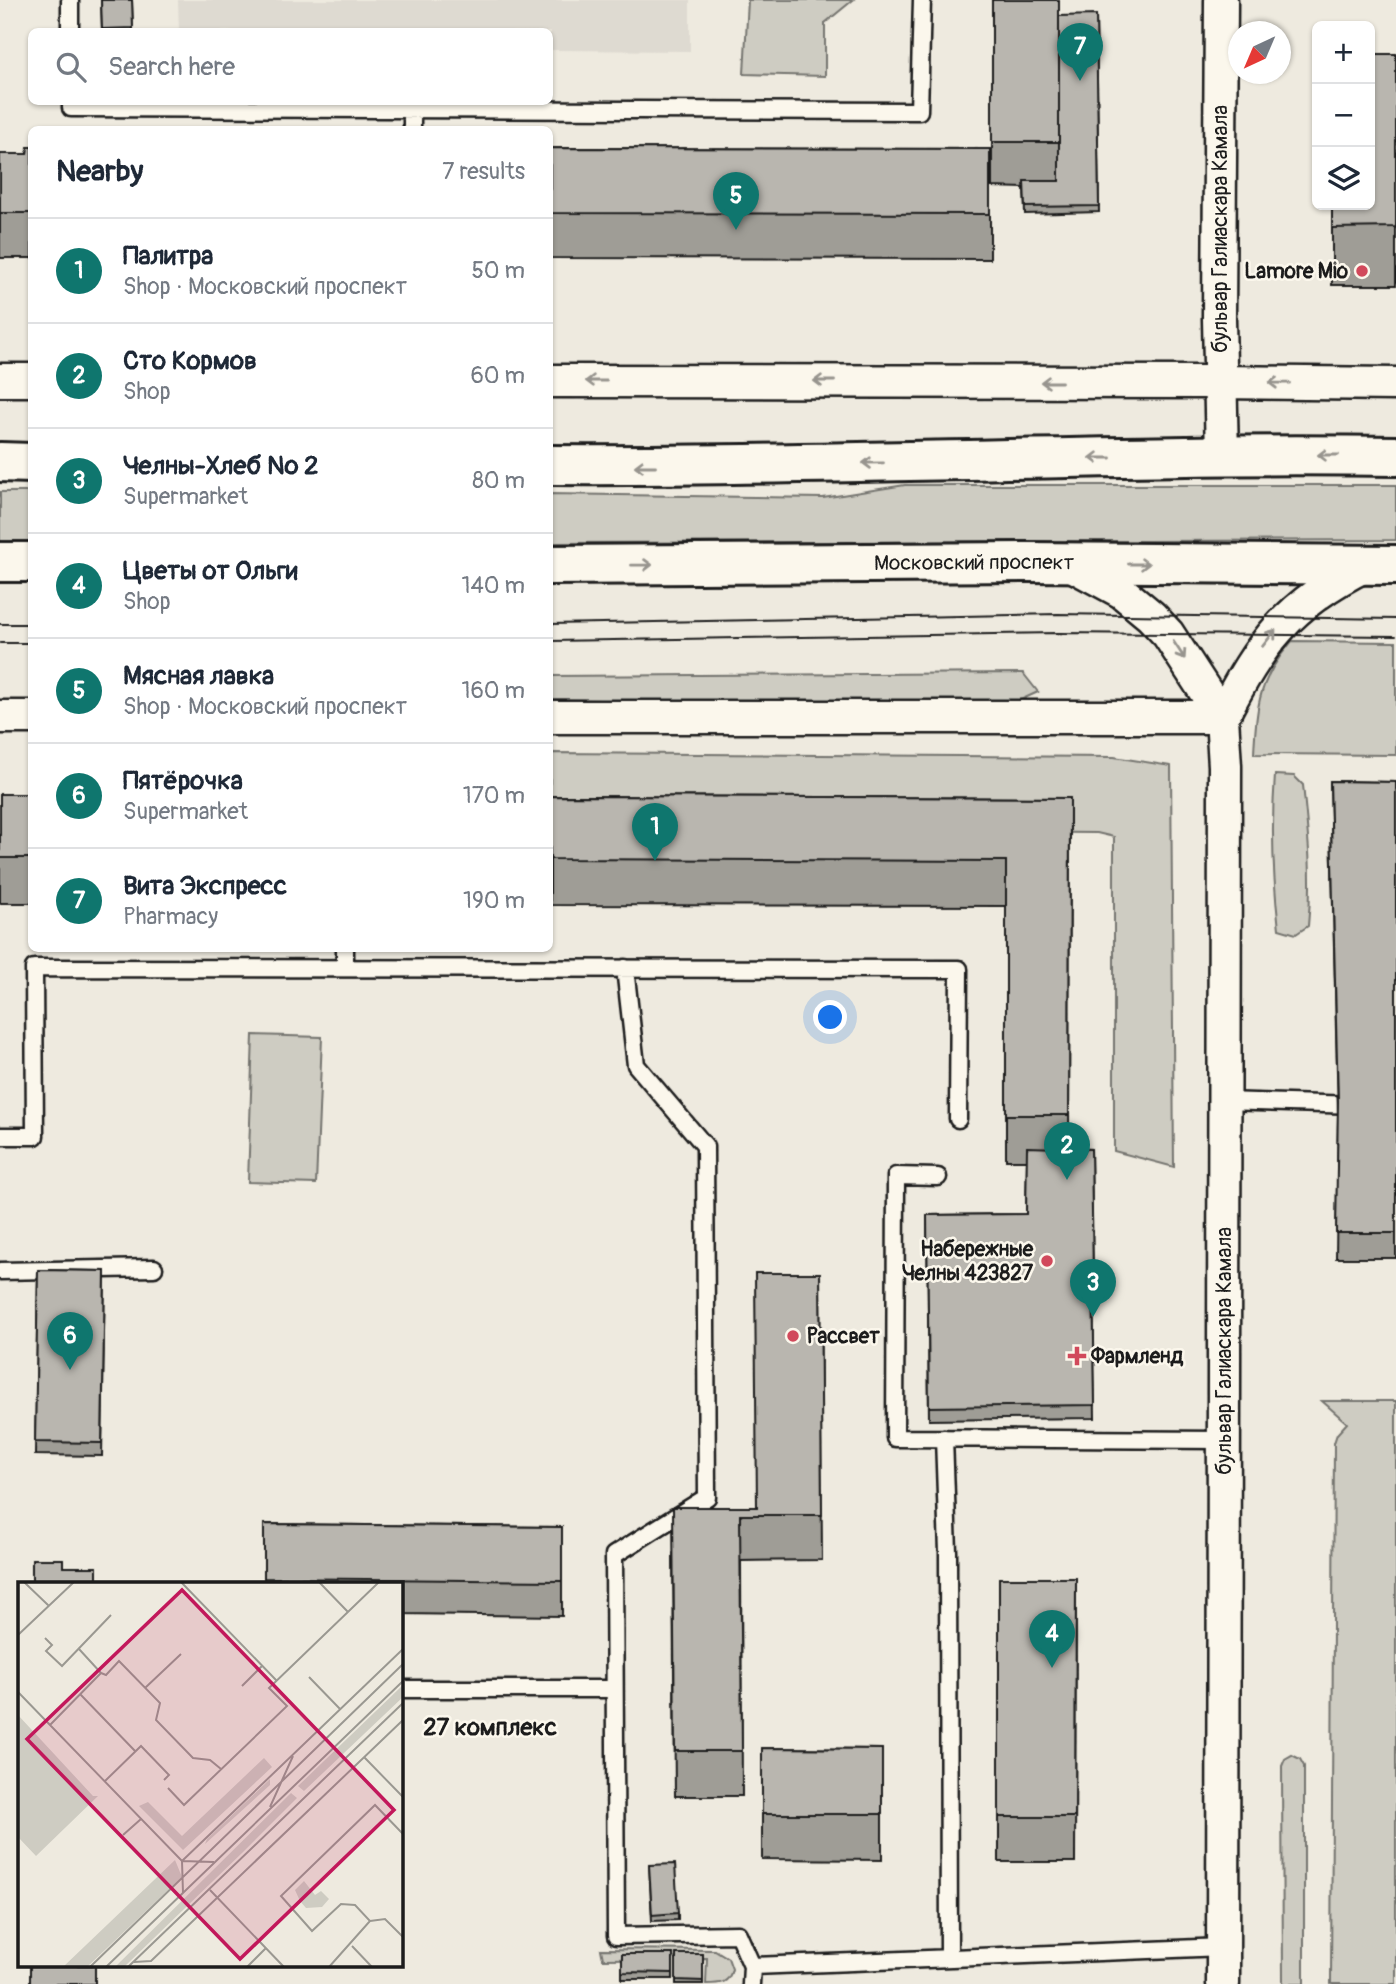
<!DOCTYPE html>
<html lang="en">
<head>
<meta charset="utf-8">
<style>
  :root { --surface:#fff; --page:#f6f6f7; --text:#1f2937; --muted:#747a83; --line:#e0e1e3; --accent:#0f766e }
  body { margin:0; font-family:Pangolin,sans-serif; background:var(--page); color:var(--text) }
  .controls { position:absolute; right:21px; top:21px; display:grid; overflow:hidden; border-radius:10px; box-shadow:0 2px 5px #0004 }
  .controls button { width:63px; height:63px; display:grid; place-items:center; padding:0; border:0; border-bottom:2px solid var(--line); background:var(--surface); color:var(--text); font:35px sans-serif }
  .compass { position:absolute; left:1228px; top:21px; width:63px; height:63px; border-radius:50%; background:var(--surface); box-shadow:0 2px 5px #0004; rotate:224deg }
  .you { position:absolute; left:831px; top:1018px; width:24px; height:24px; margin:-18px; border:5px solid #fff; border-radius:50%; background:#1a73e8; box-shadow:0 0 0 10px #1a73e833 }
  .badge { display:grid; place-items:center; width:46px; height:46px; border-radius:50%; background:var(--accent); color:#fff; font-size:23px; font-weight:700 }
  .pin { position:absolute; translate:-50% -58px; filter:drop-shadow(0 2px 4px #0008) }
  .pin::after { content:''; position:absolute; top:37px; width:24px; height:21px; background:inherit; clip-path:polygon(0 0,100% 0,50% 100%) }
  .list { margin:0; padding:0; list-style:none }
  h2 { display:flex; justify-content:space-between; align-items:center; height:91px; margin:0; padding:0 28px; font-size:30px }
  h2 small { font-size:23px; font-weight:400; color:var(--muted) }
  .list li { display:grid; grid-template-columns:46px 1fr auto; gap:21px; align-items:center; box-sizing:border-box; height:105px; padding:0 28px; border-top:2px solid var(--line) }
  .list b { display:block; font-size:26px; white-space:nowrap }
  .list p { margin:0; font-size:23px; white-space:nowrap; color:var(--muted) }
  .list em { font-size:23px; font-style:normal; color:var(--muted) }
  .icon { flex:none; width:38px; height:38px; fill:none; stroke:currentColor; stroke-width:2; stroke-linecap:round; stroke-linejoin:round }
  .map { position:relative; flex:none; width:1396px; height:1984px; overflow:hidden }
  .search { position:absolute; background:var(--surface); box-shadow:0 2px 5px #0004; left:28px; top:28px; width:525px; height:77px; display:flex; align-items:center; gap:18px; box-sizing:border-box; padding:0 24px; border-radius:10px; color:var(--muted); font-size:26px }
  .panel { position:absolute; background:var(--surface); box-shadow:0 2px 5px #0004; left:28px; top:126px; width:525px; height:826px; border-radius:10px }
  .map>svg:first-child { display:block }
  .built { fill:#dedad1 }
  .green { fill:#ceccc2; stroke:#75746f; stroke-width:2 }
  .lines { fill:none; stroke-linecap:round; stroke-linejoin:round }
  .service-casing { stroke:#1c1c1c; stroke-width:21 }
  .minor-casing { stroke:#1c1c1c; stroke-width:37 }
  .secondary-casing { stroke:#1c1c1c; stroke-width:44 }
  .service { stroke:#fbf7ec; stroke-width:16 }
  .minor { stroke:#fbf7ec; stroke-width:32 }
  .secondary { stroke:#fbf7ec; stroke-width:38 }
  .tram { stroke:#1c1c1c; stroke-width:2 }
  .wall { fill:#9f9d96; stroke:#1c1c1c; stroke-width:2 }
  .building { fill:#b9b6af; stroke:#1c1c1c; stroke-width:2 }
  .oneway { stroke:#97948e }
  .poi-dot { fill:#d1495b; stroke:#fbf7ec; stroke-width:2.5 }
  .labels { text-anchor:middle; stroke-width:5; stroke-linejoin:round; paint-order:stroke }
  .street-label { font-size:21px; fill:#1c1c1c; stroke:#fbf7ec }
  .poi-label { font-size:21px; font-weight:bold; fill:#1c1c1c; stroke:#fbf7ec; text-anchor:end }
  .quarter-label { font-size:24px; font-weight:bold; fill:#1c1c1c; stroke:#fbf7ec }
  .inset-road { fill:none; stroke:#9a9891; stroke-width:2 }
  .view { fill:#c2185b; fill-opacity:0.15; stroke:#c2185b; stroke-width:3.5 }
  .inset-edge { fill:none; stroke:#1c1c1c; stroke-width:3.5 }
</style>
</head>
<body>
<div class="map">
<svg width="1396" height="1984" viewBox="0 0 1396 1984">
  <rect width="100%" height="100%" fill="#eeeadf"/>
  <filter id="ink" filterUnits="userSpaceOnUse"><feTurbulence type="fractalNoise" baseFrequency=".0143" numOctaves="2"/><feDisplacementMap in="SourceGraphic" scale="14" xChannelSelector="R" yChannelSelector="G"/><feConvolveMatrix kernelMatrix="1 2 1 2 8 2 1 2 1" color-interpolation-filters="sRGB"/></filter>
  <g filter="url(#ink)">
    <path class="built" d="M178 0H690V51L550 50V32L179 31Z"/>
    <path class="green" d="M748 0H853L825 23V76L744 74Z
      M905 485H1396V540L550 543V494L823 498Z
      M0 492H31V545H0Z
      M1292 641 1396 642V755L1254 754C1256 705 1259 679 1292 641Z
      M1023 673 1038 692 1003 708 550 699V676Z
      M550 753 1114 757 1171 766 1174 1167 1114 1151V837L1097 833 550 828Z
      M1275 775 1294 776 1303 785C1308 833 1313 878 1308 926L1296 934 1279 929C1273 878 1271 827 1275 775Z
      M253 1035 322 1037 316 1184 248 1182Z
      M1322 1401H1396V1984H1331L1334 1443 1337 1434 1347 1423Z
      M1292 1755 1300 1759 1304 1766V1984H1283L1282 1766 1285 1759Z
      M601 1949 715 1950 728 1958 732 1969C729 1984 720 1984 706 1984L707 1958 603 1959Z"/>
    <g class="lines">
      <defs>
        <path id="service" d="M70 0V32
          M71 102V108L919 111 922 0
          M412 110V130
          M345 968V948
          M625 968 636 1065 705 1146 707 1497 614 1555 616 1936 738 1934 752 1966 751 1984
          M1224 1101 1358 1105
          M0 1136H35L34 968 959 969 958 1119
          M938 1177 896 1176 895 1438 1224 1440
          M0 1271 154 1268
          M944 1438 948 1552 949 1958
          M401 1689H614
          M752 1966 1223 1947"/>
        <path id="minor" d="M1221 0 1219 319 1222 457
          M0 380H32
          M550 381 1220 382 1396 384
          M1070 564 1122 592 1151 616 1168 634 1222 717 1225 766 1223 1984
          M0 717H32
          M550 717H1222
          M1222 717C1260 643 1289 603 1366 565"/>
        <g id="secondary">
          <path d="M0 462 32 463"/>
          <path d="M550 465C832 467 1114 452 1396 456"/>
          <path d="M0 562H32"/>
          <path id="s1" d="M550 565 1027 562 1396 565"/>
        </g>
      </defs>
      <use href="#service" class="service-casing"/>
      <use href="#minor" class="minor-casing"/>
      <use href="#secondary" class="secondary-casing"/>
      <use href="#service" class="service"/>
      <use href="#minor" class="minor"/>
      <use href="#secondary" class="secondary"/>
      <path class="tram" d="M0 624H32
        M550 624 1058 614 1396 619
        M550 641 1058 633 1396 636
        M0 643H32"/>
    </g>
    <path class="wall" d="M101 0H132L133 32H102Z
      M992 0H1059V151L1096 15 1099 212 1025 214 1024 188 992 187Z
      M1396 54V285H1332V205Z
      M32 147V258H0V154H27Z
      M550 148 990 149V259L550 258Z
      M1330 781 1396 782V1258H1336L1338 1115Z
      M0 794H32V903H0Z
      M550 796 1070 798 1069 1148 1091 1149 1095 1418 929 1420 927 1215 1026 1214 1027 1160H1006V906L550 905Z
      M38 1270 105 1271 102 1456 35 1455Z
      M820 1273 822 1560 741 1561 742 1796H675L673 1553 757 1507Z
      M264 1524 562 1527V1616L401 1614V1583H264Z
      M999 1578H1076L1075 1862H999Z
      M762 1748 882 1749V1860L762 1859Z
      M649 1865 678 1913V1920L652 1921Z
      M622 1954H673V1979H622Z
      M676 1954H703V1984H676Z"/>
    <path class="building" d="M101 0H132L133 28 102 29Z
      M992 0H1059V142H992Z
      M1096 15 1099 206 1025 207 1024 181H1059V16Z
      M1370 54H1396V227L1332 228V205H1370Z
      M28 147H32V213H0V154H27Z
      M550 148 990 149V214L550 213Z
      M1330 781 1396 782V1233H1336L1338 1101Z
      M0 794H32V858H0Z
      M550 796 1070 798 1069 1115H1006V861L550 859Z
      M1027 1147 1091 1149 1095 1405 929 1407 927 1215 1026 1214Z
      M38 1270 105 1271 102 1443 35 1442Z
      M755 1273H820L822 1515H740L742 1751H675L673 1507H757Z
      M264 1524 562 1527V1581L264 1578Z
      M32 1559H63V1567H97V1583H32Z
      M999 1578H1076L1075 1817H999Z
      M762 1748 882 1749V1814H762Z
      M675 1864 678 1913 652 1915 649 1865Z
      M622 1954H673V1973L622 1972Z
      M676 1954H703V1981L676 1980Z
      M30 1965H95V1984H30Z"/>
    <defs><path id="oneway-shaft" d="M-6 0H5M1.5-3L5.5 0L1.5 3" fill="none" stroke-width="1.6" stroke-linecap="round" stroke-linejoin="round" transform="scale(1.75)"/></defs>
    <g class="oneway">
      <use href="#oneway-shaft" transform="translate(596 381) rotate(-180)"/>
      <use href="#oneway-shaft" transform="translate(824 381) rotate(-180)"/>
      <use href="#oneway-shaft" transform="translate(1051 382) rotate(-180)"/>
      <use href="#oneway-shaft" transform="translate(1279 383) rotate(-179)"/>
      <use href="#oneway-shaft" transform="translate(1328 455) rotate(180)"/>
      <use href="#oneway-shaft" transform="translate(1100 458) rotate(-180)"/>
      <use href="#oneway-shaft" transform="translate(873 463) rotate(179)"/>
      <use href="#oneway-shaft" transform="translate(645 466) rotate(-180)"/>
      <use href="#oneway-shaft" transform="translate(1139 564)"/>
      <use href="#oneway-shaft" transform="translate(642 565) rotate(-1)"/>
      <use href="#oneway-shaft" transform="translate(1269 638) rotate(-52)"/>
      <use href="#oneway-shaft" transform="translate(1179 650) rotate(57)"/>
    </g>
  </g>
  <g class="poi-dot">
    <circle cx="1362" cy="271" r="7"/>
    <circle cx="1047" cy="1261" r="7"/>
    <circle cx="793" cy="1336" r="7"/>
    <path d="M1073.5 1345.5h7v7h7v7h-7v7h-7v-7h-7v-7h7z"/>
  </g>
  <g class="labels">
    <g class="street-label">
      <text transform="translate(1220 229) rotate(-90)" y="7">бульвар Галиаскара Камала</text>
      <text dy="7" stroke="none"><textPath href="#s1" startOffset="424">Московский проспект</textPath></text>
      <text transform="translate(1224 1351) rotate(-90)" y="7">бульвар Галиаскара Камала</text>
    </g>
    <g class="poi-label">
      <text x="1348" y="278">Lamore Mio</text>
      <text x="1033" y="1256">Набережные<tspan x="1033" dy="24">Челны 423827</tspan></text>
      <text x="807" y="1343" text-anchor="start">Рассвет</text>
      <text x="1091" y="1363" text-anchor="start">Фармленд</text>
    </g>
    <g class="quarter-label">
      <text x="490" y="1735">27 комплекс</text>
    </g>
  </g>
  <g transform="translate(18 1582)">
    <rect width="385" height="385" fill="#eeeadf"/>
    <path d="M385 103V115L286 209 280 204ZM0 133 75 214H80L18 274 0 255ZM246 176 254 185 165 268 121 224 130 220 164 254ZM252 197V203L187 262 189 257ZM273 211 279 216 224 271 106 385H97ZM157 278 164 295 69 385H45ZM286 299 297 313 303 309 311 317 304 325 288 326 282 319 277 308Z" fill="#ceccc2"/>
    <path class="inset-road" d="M6 0 31 24M163 0 258 98M301 0 330 30M0 53 56 0M27 56 34 63 28 69 44 84 93 33M61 67 83 91M291 95 322 127M224 104 244 84M127 106 163 72M0 110 164 279 196 280M62 112 118 170M32 143 83 91 88 93 101 79 142 121 138 138 175 176 192 178 203 187M346 175 385 215M87 199 123 164 151 193 146 198M150 206 166 223 269 124 251 106 361 0M252 225 275 174M105 253 123 237M164 279 385 67M164 279 165 311M192 308 266 385M352 339 367 337 385 355M334 364 354 385M116 380 133 379 385 138M72 385 385 82M88 385 385 99M110 385 385 121M229 385 248 366M311 385 352 339 337 323 323 322 294 349 263 314 357 223 385 252"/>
    <path class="view" d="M164 8 376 228 222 377 9 157Z"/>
    <rect width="385" height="385" class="inset-edge"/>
  </g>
</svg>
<div class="controls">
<button>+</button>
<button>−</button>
<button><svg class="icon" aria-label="layers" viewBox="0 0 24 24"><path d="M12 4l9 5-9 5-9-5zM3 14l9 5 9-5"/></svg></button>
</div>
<svg class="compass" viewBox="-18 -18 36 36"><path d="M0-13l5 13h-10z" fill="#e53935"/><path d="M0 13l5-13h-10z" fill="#747a83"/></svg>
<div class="you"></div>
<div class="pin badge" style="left:655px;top:861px">1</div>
<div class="pin badge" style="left:1067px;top:1180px">2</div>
<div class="pin badge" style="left:1093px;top:1317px">3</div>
<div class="pin badge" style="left:1052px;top:1668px">4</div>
<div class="pin badge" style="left:736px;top:230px">5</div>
<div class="pin badge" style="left:70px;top:1370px">6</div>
<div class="pin badge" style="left:1080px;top:81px">7</div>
<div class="search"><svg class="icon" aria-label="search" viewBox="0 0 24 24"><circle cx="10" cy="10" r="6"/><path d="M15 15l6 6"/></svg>Search here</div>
<section class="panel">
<h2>Nearby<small>7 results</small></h2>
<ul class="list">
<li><span class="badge">1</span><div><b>Палитра</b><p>Shop · Московский проспект</p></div><em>50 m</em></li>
<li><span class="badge">2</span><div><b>Сто Кормов</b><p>Shop</p></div><em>60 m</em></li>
<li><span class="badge">3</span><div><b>Челны-Хлеб № 2</b><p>Supermarket</p></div><em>80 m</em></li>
<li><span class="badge">4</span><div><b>Цветы от Ольги</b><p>Shop</p></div><em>140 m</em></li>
<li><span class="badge">5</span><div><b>Мясная лавка</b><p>Shop · Московский проспект</p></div><em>160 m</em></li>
<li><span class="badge">6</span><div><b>Пятёрочка</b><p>Supermarket</p></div><em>170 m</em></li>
<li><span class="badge">7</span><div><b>Вита Экспресс</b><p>Pharmacy</p></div><em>190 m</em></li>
</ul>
</section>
</div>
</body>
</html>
